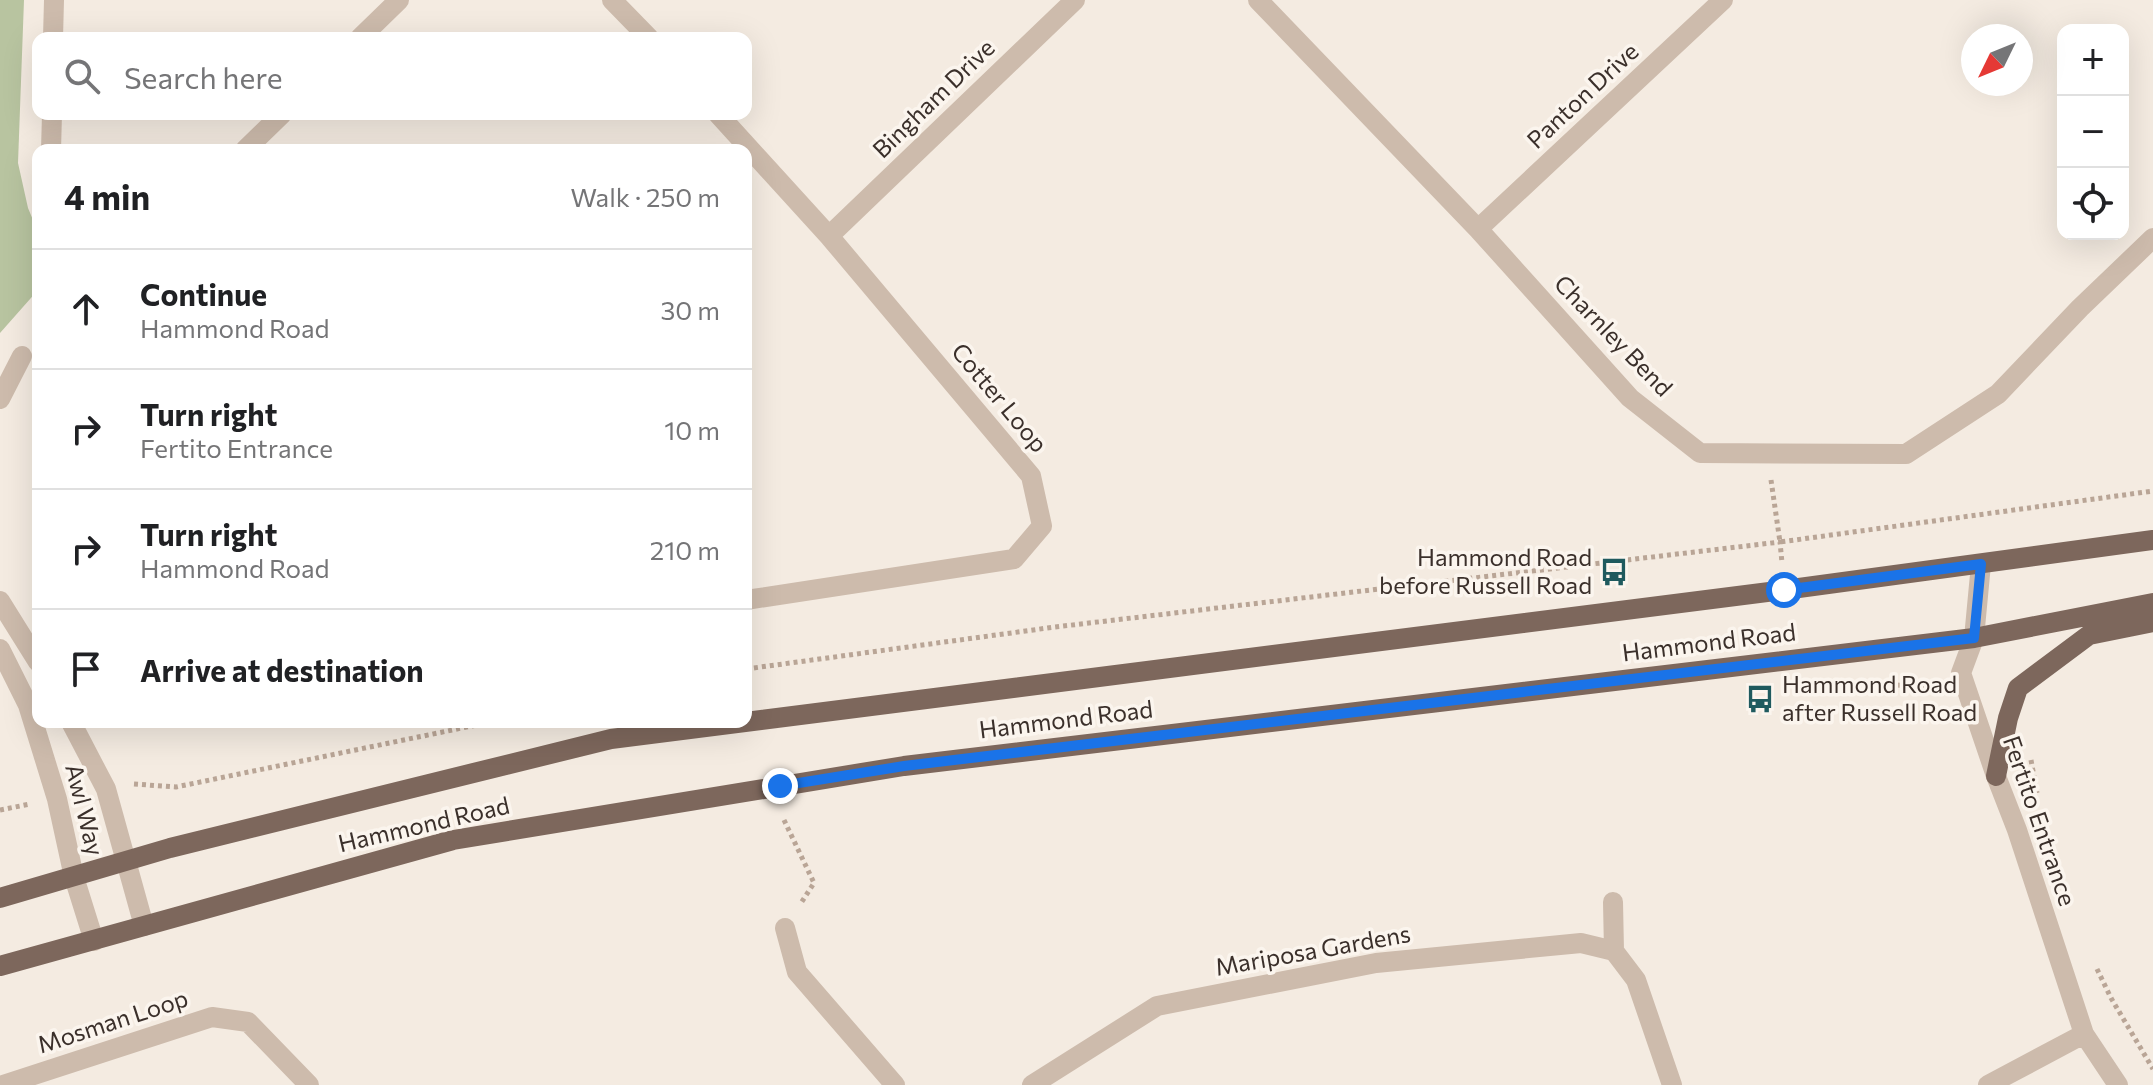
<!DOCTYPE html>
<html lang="en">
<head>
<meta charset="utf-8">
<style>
  :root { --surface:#fff; --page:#f6f6f6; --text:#202124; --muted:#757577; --line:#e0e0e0 }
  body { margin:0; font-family:Commissioner,sans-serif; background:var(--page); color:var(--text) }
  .controls { position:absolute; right:24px; top:24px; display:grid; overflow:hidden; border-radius:16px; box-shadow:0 8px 32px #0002 }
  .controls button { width:72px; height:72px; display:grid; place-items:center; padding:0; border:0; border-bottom:2px solid var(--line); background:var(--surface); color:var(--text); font:40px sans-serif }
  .compass { position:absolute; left:1961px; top:24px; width:72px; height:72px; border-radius:50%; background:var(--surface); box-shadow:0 8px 32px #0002; rotate:227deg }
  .stop { position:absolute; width:24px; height:24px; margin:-18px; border:6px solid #1a73e8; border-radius:50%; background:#fff }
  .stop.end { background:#1a73e8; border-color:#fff; box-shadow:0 2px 8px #0008 }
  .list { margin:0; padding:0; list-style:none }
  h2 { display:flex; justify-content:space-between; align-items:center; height:104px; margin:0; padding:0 32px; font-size:34px }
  h2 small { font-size:26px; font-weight:400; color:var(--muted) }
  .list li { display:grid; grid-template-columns:52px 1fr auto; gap:24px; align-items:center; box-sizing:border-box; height:120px; padding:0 32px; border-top:2px solid var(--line) }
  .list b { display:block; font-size:30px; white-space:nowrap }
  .list p { margin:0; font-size:26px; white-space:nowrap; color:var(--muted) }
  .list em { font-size:26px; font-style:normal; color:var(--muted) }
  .icon { flex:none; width:44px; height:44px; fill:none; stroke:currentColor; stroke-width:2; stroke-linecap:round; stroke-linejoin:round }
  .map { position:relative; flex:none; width:2153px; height:1085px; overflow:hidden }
  .search { position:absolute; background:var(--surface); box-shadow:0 8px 32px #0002; left:32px; top:32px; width:720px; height:88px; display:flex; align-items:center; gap:20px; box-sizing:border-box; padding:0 28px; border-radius:16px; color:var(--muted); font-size:30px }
  .panel { position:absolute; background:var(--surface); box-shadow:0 8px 32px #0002; left:32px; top:144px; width:720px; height:584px; border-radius:16px }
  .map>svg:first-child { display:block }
  .green { fill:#b8c4a0 }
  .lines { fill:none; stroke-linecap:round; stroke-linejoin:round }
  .path { stroke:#b9a596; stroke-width:5; stroke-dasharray:4 4; stroke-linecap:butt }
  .minor { stroke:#cdbbac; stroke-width:20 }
  .major { stroke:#7d675c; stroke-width:20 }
  .route { stroke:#1a73e8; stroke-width:10 }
  .labels { text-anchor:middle; stroke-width:7; stroke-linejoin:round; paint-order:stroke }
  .street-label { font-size:24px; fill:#3b302b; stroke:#fbf5ee }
  .poi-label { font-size:24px; fill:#3b302b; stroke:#fbf5ee; text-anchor:end }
</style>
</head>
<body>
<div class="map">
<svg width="2153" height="1085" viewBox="0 0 2153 1085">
  <rect width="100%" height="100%" fill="#f4ebe1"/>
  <path class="green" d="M0 0H24L18 163 28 208 38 232V290L0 333Z"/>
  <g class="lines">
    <path class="path" d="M1771 480 1780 542 2153 491
      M746 669 1055 627 1780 542 1782 563
      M1864 684 1924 686 1936 693
      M2031 760 2037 793
      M134 784 176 787 491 722
      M0 810 30 804
      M784 820 814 883 801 903
      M2097 969 2111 998 2153 1069"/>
    <path class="minor" d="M612 0 649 38
      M1258 0 1478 229 1630 398 1700 453 1906 454 1998 394 2080 308 2153 238
      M53 38 54 0
      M360 38 399 0
      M718 114 829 236 1031 476 1042 526 1014 559 746 600
      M51 150 52 114
      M245 150 282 114
      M1478 229 1723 0
      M829 236 1075 0
      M0 399 22 356
      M1981 564 1974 638 1961 673 1996 776 2017 830 2084 1034 2118 1085
      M0 601 38 662
      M0 649 28 705 57 799 74 877 94 941
      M71 722 106 789 144 926
      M1613 902 1614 951
      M785 928 797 972 895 1085
      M3 1085 212 1017 248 1022 309 1085
      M1032 1085 1157 1006 1376 963 1581 943 1614 951 1636 980 1672 1085
      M1988 1085 2084 1034"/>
    <path class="major" d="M1996 776 2008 718 2018 688 2089 635 2153 622
      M0 898 170 848 611 739 1784 590 2153 540
      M0 966 453 840 904 766 1974 638 2153 603"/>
  </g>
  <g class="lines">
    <path class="route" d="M780 786 904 766 1974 638 1981 564 1784 590"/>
  </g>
  <defs>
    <symbol id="bus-bare" viewBox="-9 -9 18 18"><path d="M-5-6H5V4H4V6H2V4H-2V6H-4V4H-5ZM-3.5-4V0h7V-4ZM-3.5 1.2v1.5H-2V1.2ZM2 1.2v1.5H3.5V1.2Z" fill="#1f5a5e" stroke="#fbf5ee" stroke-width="2.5" paint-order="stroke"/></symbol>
  </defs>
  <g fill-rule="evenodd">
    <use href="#bus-bare" x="1594" y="552" width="40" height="40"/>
    <use href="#bus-bare" x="1740" y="679" width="40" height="40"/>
  </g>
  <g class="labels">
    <g class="street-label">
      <text transform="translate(1583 96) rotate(-43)" y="8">Panton Drive</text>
      <text transform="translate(934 99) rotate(-44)" y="8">Bingham Drive</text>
      <text transform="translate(1613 336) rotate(46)" y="8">Charnley Bend</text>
      <text transform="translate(999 398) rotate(50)" y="8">Cotter Loop</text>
      <text transform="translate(1709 643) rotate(-7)" y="8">Hammond Road</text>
      <text transform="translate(1066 720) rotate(-7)" y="8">Hammond Road</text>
      <text transform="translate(84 810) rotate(76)" y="8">Awl Way</text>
      <text transform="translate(2039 821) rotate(71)" y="8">Fertito Entrance</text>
      <text transform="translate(424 825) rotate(-13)" y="8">Hammond Road</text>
      <text transform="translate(1313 951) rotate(-10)" y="8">Mariposa Gardens</text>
      <text transform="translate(113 1022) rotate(-18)" y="8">Mosman Loop</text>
    </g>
    <g class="poi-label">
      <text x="1592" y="566">Hammond Road<tspan x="1592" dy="28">before Russell Road</tspan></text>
      <text x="1782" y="693" text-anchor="start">Hammond Road<tspan x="1782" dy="28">after Russell Road</tspan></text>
    </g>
  </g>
</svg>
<div class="controls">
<button>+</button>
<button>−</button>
<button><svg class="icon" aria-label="locate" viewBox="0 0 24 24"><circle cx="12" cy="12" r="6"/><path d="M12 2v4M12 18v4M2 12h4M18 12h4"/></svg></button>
</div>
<svg class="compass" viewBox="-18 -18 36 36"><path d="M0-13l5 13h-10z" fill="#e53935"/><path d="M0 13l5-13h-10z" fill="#757577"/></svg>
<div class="stop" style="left:1784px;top:590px"></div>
<div class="stop end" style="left:780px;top:786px"></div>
<div class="search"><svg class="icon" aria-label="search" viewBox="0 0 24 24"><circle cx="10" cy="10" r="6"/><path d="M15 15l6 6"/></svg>Search here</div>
<section class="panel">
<h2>4 min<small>Walk · 250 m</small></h2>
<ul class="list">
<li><svg class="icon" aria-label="ahead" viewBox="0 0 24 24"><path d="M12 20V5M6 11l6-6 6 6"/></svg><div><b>Continue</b><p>Hammond Road</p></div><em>30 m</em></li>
<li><svg class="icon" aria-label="right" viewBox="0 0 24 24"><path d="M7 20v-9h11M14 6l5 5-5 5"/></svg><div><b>Turn right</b><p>Fertito Entrance</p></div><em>10 m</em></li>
<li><svg class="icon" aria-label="right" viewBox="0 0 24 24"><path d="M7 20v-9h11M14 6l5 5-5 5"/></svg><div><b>Turn right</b><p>Hammond Road</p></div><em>210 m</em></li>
<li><svg class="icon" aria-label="arrive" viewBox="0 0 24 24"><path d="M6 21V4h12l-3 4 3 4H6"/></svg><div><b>Arrive at destination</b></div></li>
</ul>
</section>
</div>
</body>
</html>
